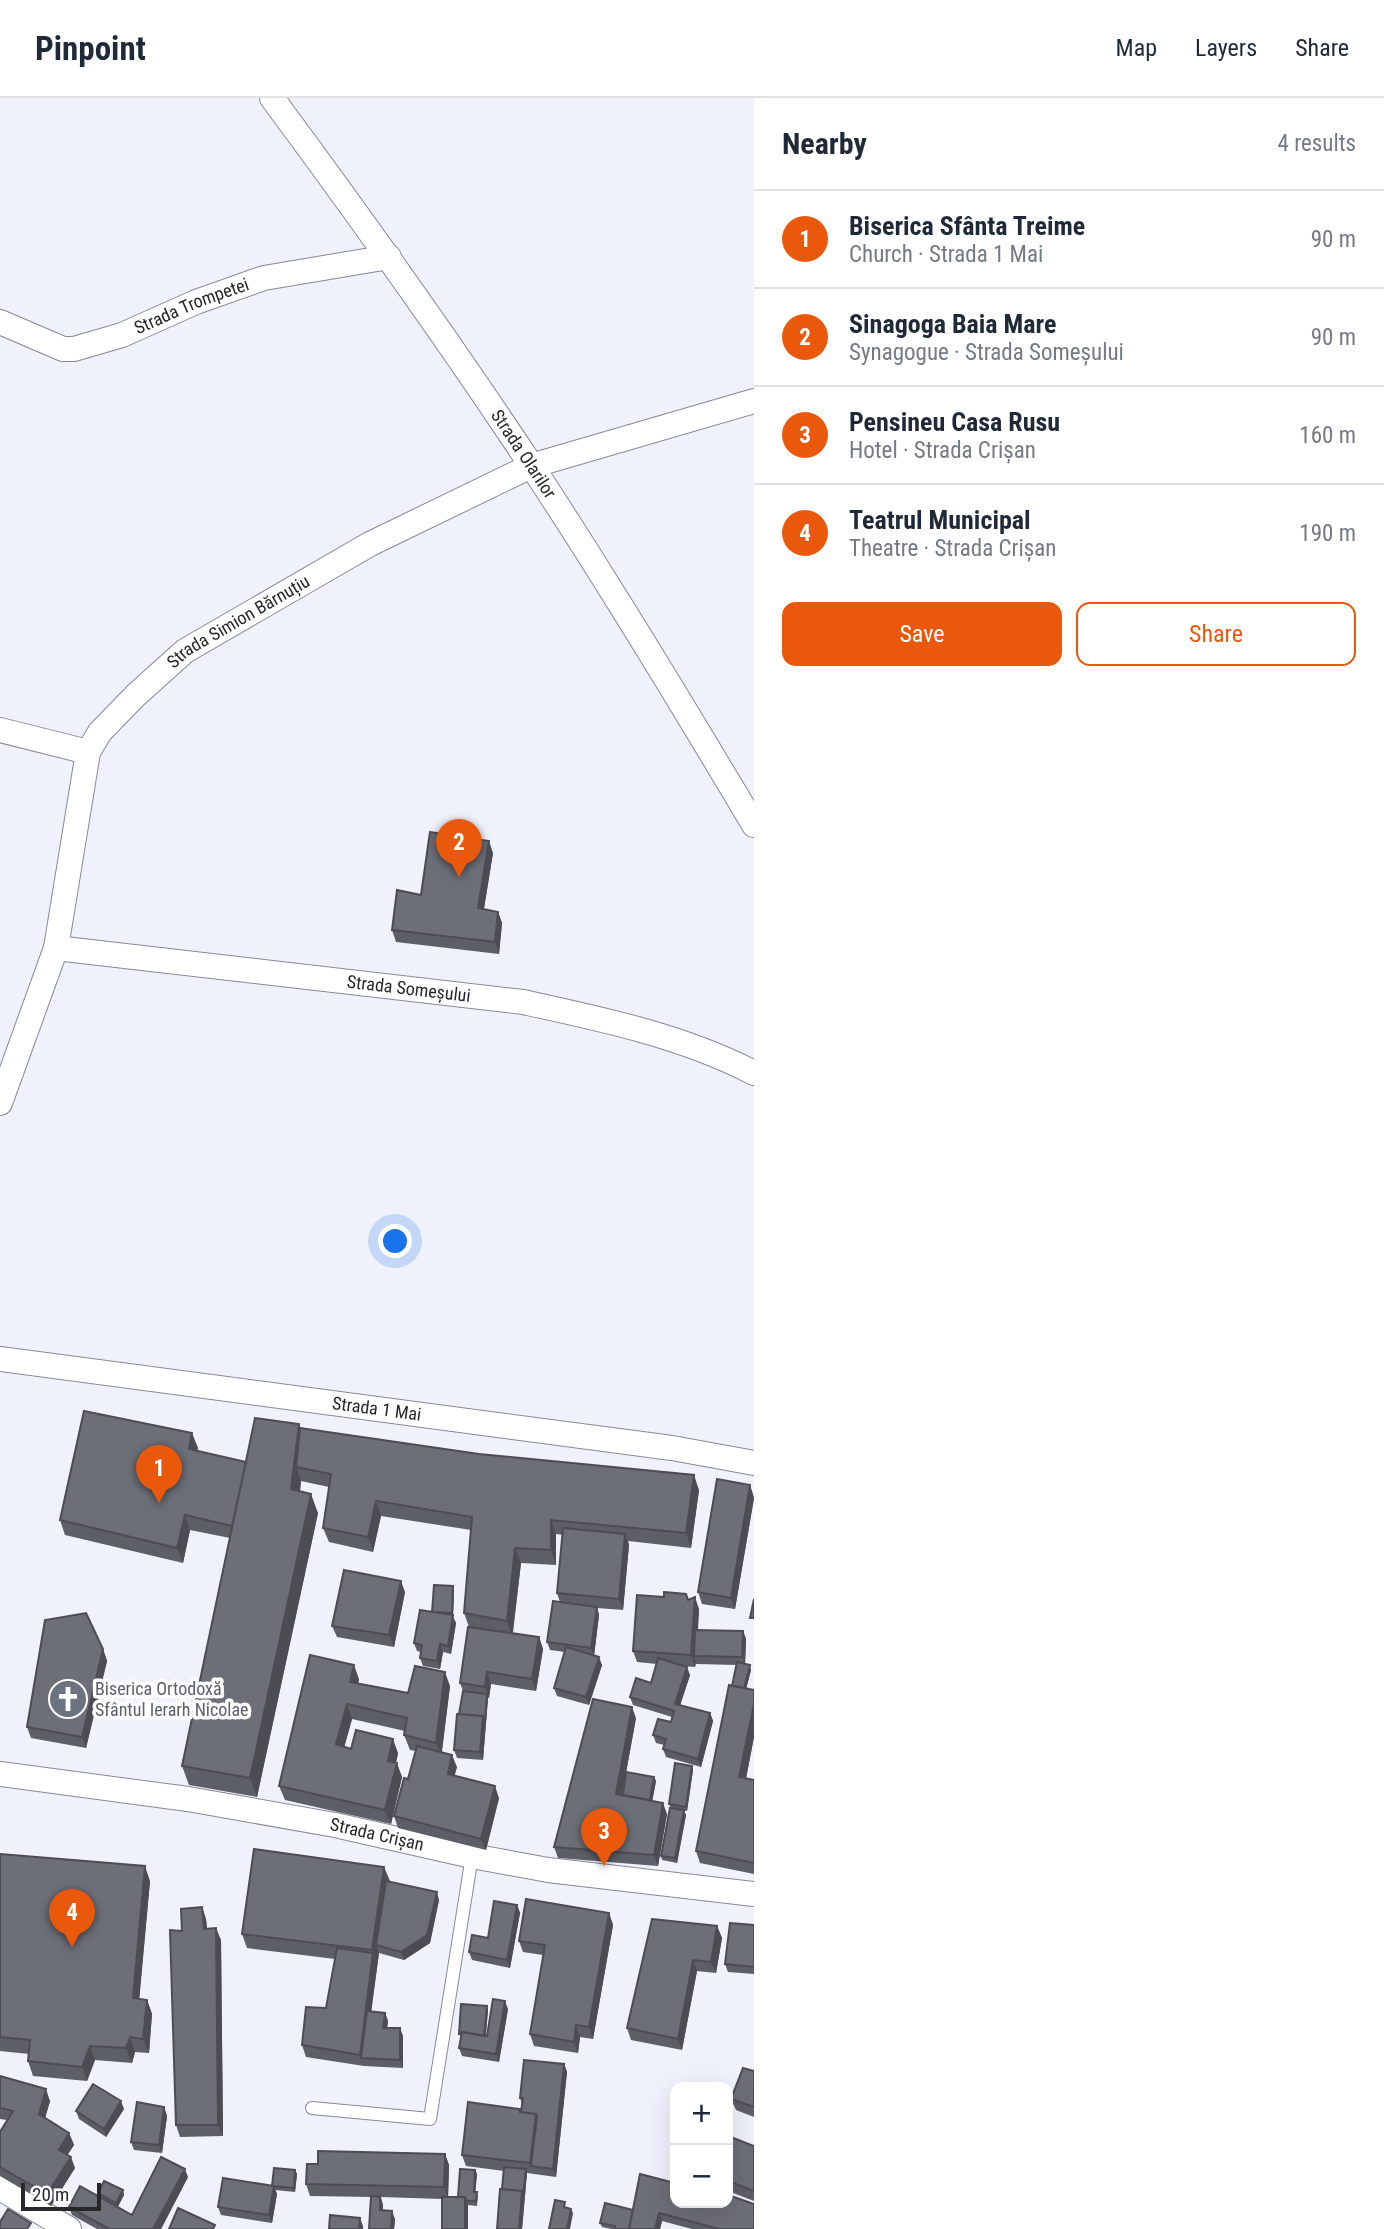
<!DOCTYPE html>
<html lang="en">
<head>
<meta charset="utf-8">
<style>
  :root { --surface:#fff; --page:#f6f6f7; --text:#1f2937; --muted:#747a83; --line:#e0e1e3; --accent:#ea580c }
  body { margin:0; font-family:"Roboto Condensed",sans-serif; background:var(--page); color:var(--text) }
  .controls { position:absolute; right:21px; bottom:21px; display:grid; overflow:hidden; border-radius:14px; box-shadow:0 7px 28px #0002 }
  .controls button { width:63px; height:63px; display:grid; place-items:center; padding:0; border:0; border-bottom:2px solid var(--line); background:var(--surface); color:var(--text); font:35px sans-serif }
  .scale { position:absolute; left:21px; bottom:18px; width:80px; box-sizing:border-box; padding-left:7px; border:4px solid #27282c; border-top:0; font-size:19px; line-height:24px; white-space:nowrap; color:#27282c; -webkit-text-stroke:5px #fff; paint-order:stroke }
  .you { position:absolute; left:396px; top:1144px; width:24px; height:24px; margin:-18px; border:5px solid #fff; border-radius:50%; background:#1a73e8; box-shadow:0 0 0 10px #1a73e833 }
  .badge { display:grid; place-items:center; width:46px; height:46px; border-radius:50%; background:var(--accent); color:#fff; font-size:23px; font-weight:700 }
  .pin { position:absolute; translate:-50% -58px; filter:drop-shadow(0 2px 4px #0008) }
  .pin::after { content:''; position:absolute; top:37px; width:24px; height:21px; background:inherit; clip-path:polygon(0 0,100% 0,50% 100%) }
  .list { margin:0; padding:0; list-style:none }
  h2 { display:flex; justify-content:space-between; align-items:center; height:91px; margin:0; padding:0 28px; font-size:30px }
  h2 small { font-size:23px; font-weight:400; color:var(--muted) }
  .list li { display:grid; grid-template-columns:46px 1fr auto; gap:21px; align-items:center; box-sizing:border-box; height:98px; padding:0 28px; border-top:2px solid var(--line) }
  .list b { display:block; font-size:26px; white-space:nowrap }
  .list p { margin:0; font-size:23px; white-space:nowrap; color:var(--muted) }
  .list em { font-size:23px; font-style:normal; color:var(--muted) }
  .actions { display:flex; gap:14px; padding:21px 28px }
  .actions a { flex:1; padding:16px 0; border:2px solid var(--accent); border-radius:14px; text-align:center; font-size:24px; color:var(--accent) }
  .actions .main { background:var(--accent); color:#fff }
  .map { position:relative; flex:none; width:754px; height:2131px; overflow:hidden }
  header { display:flex; align-items:center; gap:42px; box-sizing:border-box; height:98px; padding:0 35px; background:var(--surface); border-bottom:2px solid var(--line) }
  header strong { font-size:33px }
  nav { display:flex; gap:38px; margin-inline-start:auto; font-size:24px }
  main { display:flex }
  aside { flex:1; background:var(--surface) }
  .map>svg:first-child { display:block }
  .lines { fill:none; stroke-linecap:round; stroke-linejoin:round }
  .lane-casing { stroke:#878993; stroke-width:14 }
  .street-casing { stroke:#878993; stroke-width:26 }
  .lane { stroke:#fff; stroke-width:12 }
  .street { stroke:#fff; stroke-width:24 }
  .wall { fill:#5d5f67 }
  .shaded-wall { fill:#4c4d54 }
  .building { fill:#6c6e78; stroke:#4c4d54; stroke-width:2 }
  .labels { text-anchor:middle; stroke-width:7; stroke-linejoin:round; paint-order:stroke }
  .street-label { font-size:18px; fill:#27282c; stroke:#fff }
  .worship-label { font-size:18px; fill:#5b616d; stroke:#fff; text-anchor:start }
</style>
</head>
<body>
<header>
<strong>Pinpoint</strong>
<nav><a>Map</a><a>Layers</a><a>Share</a></nav>
</header>
<main>
<div class="map">
<svg width="754" height="2131" viewBox="0 0 754 2131">
  <rect width="100%" height="100%" fill="#eff1fc"/>
  <g class="lines">
    <defs>
      <path id="lane" d="M312 2010 430 2021 472 1758"/>
      <g id="street">
        <path id="s1" d="M272 0C361 120 448 242 531 367 609 485 682 606 754 727"/>
        <path id="s2" d="M0 224 63 251H74L122 237 196 204 264 180 389 159"/>
        <path d="M0 632 88 654"/>
        <path id="s3" d="M56 850 523 904C601 921 683 938 754 975"/>
        <path id="s4" d="M0 1005 56 850 88 654 100 634 136 597 185 553 370 446 531 368 754 303"/>
        <path id="s5" d="M0 1261 672 1350 754 1365"/>
        <path id="s6" d="M0 1676 188 1701 335 1727 472 1758 548 1772 754 1796"/>
        <path d="M0 2090 69 2131"/>
      </g>
    </defs>
    <use href="#lane" class="lane-casing"/>
    <use href="#street" class="street-casing"/>
    <use href="#lane" class="lane"/>
    <use href="#street" class="street"/>
  </g>
  <path class="wall" d="M493 755 484 811 498 814 502 825 499 856 396 844 392 832 421 797Z
    M300 1330 699 1392 691 1450 628 1443 629 1447 623 1512 597 1510 599 1517 594 1558 602 1567 589 1607 557 1598 554 1590 565 1554 550 1552 547 1544 560 1504 557 1495 563 1437 556 1436V1467L521 1465 513 1535 539 1539 543 1551 536 1593 491 1586 489 1600H488L483 1662 457 1660 454 1652 463 1593 460 1585 469 1529 464 1515 471 1432 381 1418 373 1454 329 1444 323 1430 329 1389 301 1383 300 1393 318 1415 257 1699 189 1687 182 1668 230 1440 190 1432 183 1465 65 1437 60 1422 198 1350 197 1353 246 1364Z
    M750 1387 754 1400 735 1511 702 1506 698 1494Z
    M454 1492 453 1519 456 1525 451 1556 443 1554 440 1571 423 1568 420 1560 421 1554 417 1553 414 1545 432 1514Z
    M405 1494 394 1549 337 1539 332 1528Z
    M689 1501 699 1511 698 1532 743 1533 746 1541 745 1566 751 1572 746 1591 754 1592V1639L746 1680 754 1682V1776L700 1765 696 1753 737 1567 696 1566V1564L695 1569 682 1568 690 1577 680 1607 710 1615 713 1623 701 1669 666 1659 663 1651 664 1647 656 1645 653 1637 671 1624 672 1619 633 1607 630 1599 651 1585 657 1566 637 1564 633 1553Z
    M103 1551 107 1563 86 1650 31 1640 27 1629Z
    M359 1581 358 1586 408 1595 450 1588 442 1654 457 1669 454 1678 499 1700 486 1752 398 1730 394 1718 408 1681 416 1653 410 1652 404 1637 405 1633 352 1621 344 1649 351 1651 398 1655 396 1665 402 1679 391 1726 285 1702 279 1688Z
    M636 1620 622 1697 654 1679 656 1683 652 1703 667 1716 658 1768 558 1760 554 1749Z
    M692 1668 693 1672 687 1713 681 1712 686 1717 677 1765 662 1762 661 1758 671 1710 669 1706Z
    M0 1756 150 1783 139 1901 147 1902 152 1916 149 1955 135 1954 132 1965 95 1962 87 1983 33 1978 28 1963 29 1956 0 1953Z
    M390 1784 439 1802 430 1845 404 1862 379 1855 371 1913 385 1915 388 1923 387 1930 403 1938V1970L364 1968 306 1959 302 1947 326 1910 335 1861 247 1850 242 1836Z
    M517 1807 520 1815 510 1870 472 1862 469 1854 488 1840Z
    M202 1809 206 1821 207 1831 221 1842 223 2038 180 2039 176 2027 182 1833Z
    M609 1815 613 1827 593 1941 580 1939 578 1955 534 1948 530 1936 543 1857 523 1854 519 1843Z
    M754 1827V1876L728 1874 725 1866Z
    M717 1828 722 1840 716 1875 697 1873 682 1952 631 1942 627 1930Z
    M487 1908 488 1912 486 1938H487L508 1911 499 1964 462 1958 459 1950 461 1940 459 1936Z
    M564 1966 567 1974 556 2079 527 2075 522 2131H497L504 2073 466 2068 462 2057 520 2011 521 2014 522 2006 520 2000Z
    M754 1973V2019L736 2012 731 2001Z
    M0 1978 50 2003 45 2020 69 2035 74 2047 67 2057 75 2070 51 2108 0 2078V2034L7 2022 0 2021Z
    M164 2009 167 2018 162 2055 134 2052 131 2044Z
    M124 2011 106 2039 79 2021 76 2013Z
    M728 2039 754 2048V2103L728 2093Z
    M445 2056 449 2067 448 2099H458L475 2072 477 2076 475 2094H477L478 2098 477 2108 468 2107V2131H442V2101L381 2099 383 2107V2112L395 2121 394 2131 371 2099 310 2098 306 2086Z
    M295 2072 297 2076 295 2094 275 2092 277 2096 272 2125 221 2117 218 2109 272 2088Z
    M640 2076 754 2131H692L662 2123 660 2131H611L602 2129 600 2125 633 2112Z
    M188 2079 161 2131H97L72 2117 69 2109 99 2098 98 2095 123 2092 124 2097 118 2109 132 2117Z"/>
  <path class="shaded-wall" d="M489 743 493 755 482 822 478 810Z
    M498 814 502 825 499 856 495 844Z
    M299 1326 306 1345 296 1369 301 1383 298 1410 291 1391Z
    M192 1335 198 1350 194 1365 189 1351Z
    M694 1377 699 1392 691 1450 686 1435Z
    M750 1387 754 1400 735 1511 731 1500Z
    M311 1396 318 1415 257 1699 250 1680Z
    M376 1403 381 1418 373 1454 368 1439Z
    M185 1417 190 1432 183 1465 177 1450Z
    M551 1422 556 1436V1467L551 1452Z
    M625 1436 629 1447 623 1512 619 1501Z
    M515 1450 521 1465 512 1538 507 1523Z
    M401 1483 405 1494 394 1549 389 1537Z
    M453 1488 454 1492 453 1519 456 1525 451 1556 448 1548 453 1518 452 1515Z
    M695 1499 699 1511 696 1558H694L696 1564 695 1569 691 1557Z
    M597 1509 599 1517 594 1558 591 1550Z
    M743 1533 746 1541 745 1567 742 1559Z
    M539 1539 543 1551 536 1593 532 1581Z
    M440 1546 443 1554 440 1571 437 1563Z
    M103 1551 107 1563 86 1650 82 1639Z
    M599 1559 602 1567 589 1607 586 1599Z
    M354 1567 359 1581 355 1599 350 1584Z
    M750 1567 751 1572 744 1599 743 1595Z
    M687 1569 690 1577 678 1614 675 1606Z
    M445 1574 450 1588 441 1659 436 1645Z
    M487 1574 491 1586 489 1600 485 1589Z
    M487 1596 488 1600 483 1662 480 1654 483 1618Z
    M347 1606 352 1621 341 1661 336 1646Z
    M754 1606V1639L744 1691 739 1679Z
    M632 1609 636 1620 620 1707 616 1696Z
    M710 1615 713 1623 701 1669 698 1661Z
    M393 1641 398 1655 394 1675 397 1665 402 1679 391 1726 385 1712 388 1663Z
    M452 1657 457 1669 452 1687 448 1676Z
    M692 1668 693 1672 687 1713 686 1709Z
    M654 1679 656 1683 651 1710 650 1706Z
    M495 1688 499 1700 486 1752 481 1741Z
    M663 1705 667 1716 658 1768 654 1757Z
    M684 1712 686 1717 677 1765 675 1760Z
    M145 1768 150 1783 138 1915 133 1900Z
    M384 1769 390 1783 380 1848 376 1847 379 1855 365 1961 361 1960 360 1957 373 1855 372 1852Z
    M437 1794 439 1802 430 1845 404 1862 401 1854Z
    M517 1807 520 1815 510 1870 507 1862Z
    M202 1809 206 1821 208 1843 204 1831Z
    M609 1815 613 1827 593 1941 589 1929Z
    M717 1828 722 1840 716 1875 711 1864Z
    M216 1830 221 1842 223 2038 218 2027Z
    M693 1862 697 1873 682 1952 678 1941Z
    M147 1902 152 1916 149 1955 143 1941Z
    M505 1903 508 1911 499 1964 496 1956Z
    M487 1908 488 1912 485 1942 484 1938Z
    M385 1915 388 1923 386 1938 383 1930Z
    M576 1927 580 1939 578 1955 574 1944Z
    M400 1930 403 1938V1970L400 1962Z
    M130 1939 135 1954 132 1965 126 1950Z
    M90 1948 95 1962 87 1983 82 1969Z
    M564 1966 567 1974 556 2079 553 2071Z
    M46 1991 50 2003 43 2027 39 2016Z
    M121 2003 124 2011 106 2039 104 2031Z
    M164 2009 167 2018 162 2055 159 2047Z
    M536 2016 540 2027 531 2068 530 2065Z
    M69 2035 74 2047 63 2064 59 2052Z
    M445 2056 449 2067 448 2101 444 2089Z
    M71 2059 75 2070 51 2108 47 2096Z
    M185 2071 188 2079 161 2131H153Z
    M526 2071 527 2075 522 2131H519L522 2093Z
    M295 2072 297 2076 295 2094 294 2090Z
    M475 2072 477 2076 475 2098 474 2094Z
    M274 2088 277 2096 272 2125 269 2117Z
    M123 2092 124 2097 117 2109 116 2105Z
    M380 2099 383 2107V2120L380 2112Z
    M465 2099 468 2107V2131H465Z
    M571 2111 573 2115 570 2131H567Z
    M392 2113 395 2121 394 2131H391Z
    M659 2115 662 2123 660 2131H655Z
    M360 2120 363 2128V2131H359Z"/>
  <path class="building" d="M430 734 489 743 478 810 498 814 495 844 392 832 397 792 421 797Z
    M84 1313 192 1335 189 1351 246 1364 232 1428 185 1417 177 1450 60 1422Z
    M255 1320 299 1326 291 1391 311 1396 250 1680 182 1668Z
    M300 1330 479 1356 694 1377 686 1435 551 1422V1452L515 1450 507 1523 464 1515 472 1419 376 1403 368 1439 323 1430 331 1376 296 1369Z
    M717 1381 750 1387 731 1500 698 1494Z
    M563 1430 625 1436 619 1501 557 1495Z
    M344 1472 401 1483 389 1537 332 1528Z
    M434 1487 453 1488 452 1515 432 1514Z
    M664 1494 686 1496 688 1502 695 1499 691 1557 633 1553 637 1497 664 1499Z
    M754 1501V1520H750Z
    M553 1503 597 1509 591 1550 547 1544Z
    M420 1512 453 1517 448 1548 440 1546 437 1563 420 1560 422 1547 414 1545Z
    M86 1515 103 1551 82 1639 27 1629 45 1522Z
    M468 1529 539 1539 532 1581 487 1574 485 1589 460 1585Z
    M695 1532 743 1533 742 1559 694 1558Z
    M566 1549 599 1559 586 1599 554 1590Z
    M310 1557 354 1567 350 1584 408 1595 415 1568 445 1574 436 1645 404 1637 407 1620 347 1606 336 1646 351 1651 356 1632 393 1641 388 1663 397 1665 385 1712 279 1688Z
    M658 1560 687 1569 675 1606 710 1615 698 1661 663 1651 666 1641 653 1637 658 1621 671 1624 674 1613 630 1599 636 1580 651 1585Z
    M737 1564 750 1567 744 1590 732 1588Z
    M729 1587 754 1592V1606L739 1679 754 1682V1765L696 1753Z
    M463 1593 487 1596 485 1622 483 1618 459 1616Z
    M593 1601 632 1609 616 1696 663 1705 654 1757 554 1749Z
    M457 1616 483 1618 480 1654 454 1652Z
    M417 1648 452 1657 448 1676 495 1688 481 1741 394 1718 404 1680 408 1681Z
    M675 1665 692 1668 686 1709 669 1706Z
    M626 1674 654 1679 650 1702 623 1697Z
    M670 1710 684 1712 675 1760 661 1758Z
    M254 1751 384 1769 372 1852 242 1836Z
    M0 1756 145 1768 133 1900 147 1902 143 1941 130 1939 126 1950 90 1948 82 1969 28 1963 30 1942 0 1939Z
    M386 1783 437 1794 427 1837 401 1854 376 1847Z
    M526 1801 609 1815 589 1929 576 1927 574 1944 530 1936 545 1847 519 1843Z
    M494 1803 517 1807 507 1862 469 1854 472 1837 488 1840Z
    M202 1809 204 1831 216 1830 218 2027H176L170 1832 182 1833 181 1811Z
    M652 1821 717 1828 711 1864 693 1862 678 1941 627 1930Z
    M730 1825 754 1827V1869L725 1866Z
    M337 1850 373 1855 360 1957 302 1947 306 1909 326 1910Z
    M493 1901 505 1903 496 1956 459 1950 462 1934 487 1938Z
    M461 1906 487 1908 484 1938 462 1934V1936H459Z
    M367 1913 385 1915 383 1930H400V1962L361 1960Z
    M524 1962 564 1966 553 2071 531 2068 537 2019 536 2016 521 2014 523 2000H520Z
    M743 1970 754 1973V2009L731 2001Z
    M0 1978 46 1991 39 2016 69 2035 59 2052 71 2059 47 2096 0 2069V2034L13 2013 0 2010Z
    M93 1986 121 2003 104 2031 76 2013Z
    M137 2004 164 2009 159 2047 131 2044Z
    M468 2004 520 2011V2014L536 2016 530 2065 462 2057Z
    M728 2038 754 2048V2093L728 2083Z
    M318 2053 445 2056 444 2089 306 2086 307 2066H318Z
    M161 2059 185 2071 153 2131H109L69 2109 80 2088 132 2117Z
    M504 2069 526 2071 523 2097 522 2093 502 2091Z
    M274 2070 295 2072 294 2090 272 2088Z
    M460 2071 475 2072 474 2094H477L476 2103H467L465 2099H458Z
    M640 2076 675 2085V2105H728V2097L754 2106V2131H719L659 2115 655 2131H629Z
    M223 2080 274 2088 269 2117 218 2109Z
    M104 2083 123 2092 116 2105 98 2095Z
    M500 2091 522 2093 519 2131H497Z
    M371 2098 380 2099V2112L392 2113 391 2131H369Z
    M442 2099H465V2131H442Z
    M555 2102 565 2104 564 2109 571 2111 567 2131H549Z
    M605 2105 633 2112 629 2131H615V2128L600 2125Z
    M178 2110 215 2127 213 2131H169Z
    M8 2111 31 2125 27 2131H0V2124Z
    M330 2117 360 2120 359 2131H329Z"/>
  <defs>
    <symbol id="church-disc" viewBox="-11 -11 22 22"><circle r="9.5" fill="#6b7280" stroke="#fff"/><path d="M-1.2-6h2.4v3.5h3.3v2.4h-3.3V6h-2.4V-.1h-3.3v-2.4h3.3Z" fill="#fff"/></symbol>
  </defs>
  <g fill-rule="evenodd">
    <use href="#church-disc" x="46" y="1579" width="44" height="44"/>
  </g>
  <g class="labels">
    <g class="street-label">
      <text dy="6" stroke="none"><textPath href="#s2" startOffset="205">Strada Trompetei</textPath></text>
      <text dy="6" stroke="none"><textPath href="#s1" startOffset="436">Strada Olarilor</textPath></text>
      <text dy="6" stroke="none"><textPath href="#s4" startOffset="565">Strada Simion Bărnuțiu</textPath></text>
      <text dy="6" stroke="none"><textPath href="#s3" startOffset="355">Strada Someșului</textPath></text>
      <text dy="6" stroke="none"><textPath href="#s5" startOffset="380">Strada 1 Mai</textPath></text>
      <text dy="6" stroke="none"><textPath href="#s6" startOffset="382">Strada Crișan</textPath></text>
    </g>
    <g class="worship-label">
      <text x="95" y="1597">Biserica Ortodoxă<tspan x="95" dy="21">Sfântul Ierarh Nicolae</tspan></text>
    </g>
  </g>
</svg>
<div class="controls">
<button>+</button>
<button>−</button>
</div>
<div class="scale">20 m</div>
<div class="you"></div>
<div class="pin badge" style="left:159px;top:1405px">1</div>
<div class="pin badge" style="left:459px;top:779px">2</div>
<div class="pin badge" style="left:604px;top:1768px">3</div>
<div class="pin badge" style="left:72px;top:1849px">4</div>
</div>
<aside>
<h2>Nearby<small>4 results</small></h2>
<ul class="list">
<li><span class="badge">1</span><div><b>Biserica Sfânta Treime</b><p>Church · Strada 1 Mai</p></div><em>90 m</em></li>
<li><span class="badge">2</span><div><b>Sinagoga Baia Mare</b><p>Synagogue · Strada Someșului</p></div><em>90 m</em></li>
<li><span class="badge">3</span><div><b>Pensineu Casa Rusu</b><p>Hotel · Strada Crișan</p></div><em>160 m</em></li>
<li><span class="badge">4</span><div><b>Teatrul Municipal</b><p>Theatre · Strada Crișan</p></div><em>190 m</em></li>
</ul>
<div class="actions"><a class="main">Save</a><a>Share</a></div>
</aside>
</main>
</body>
</html>
